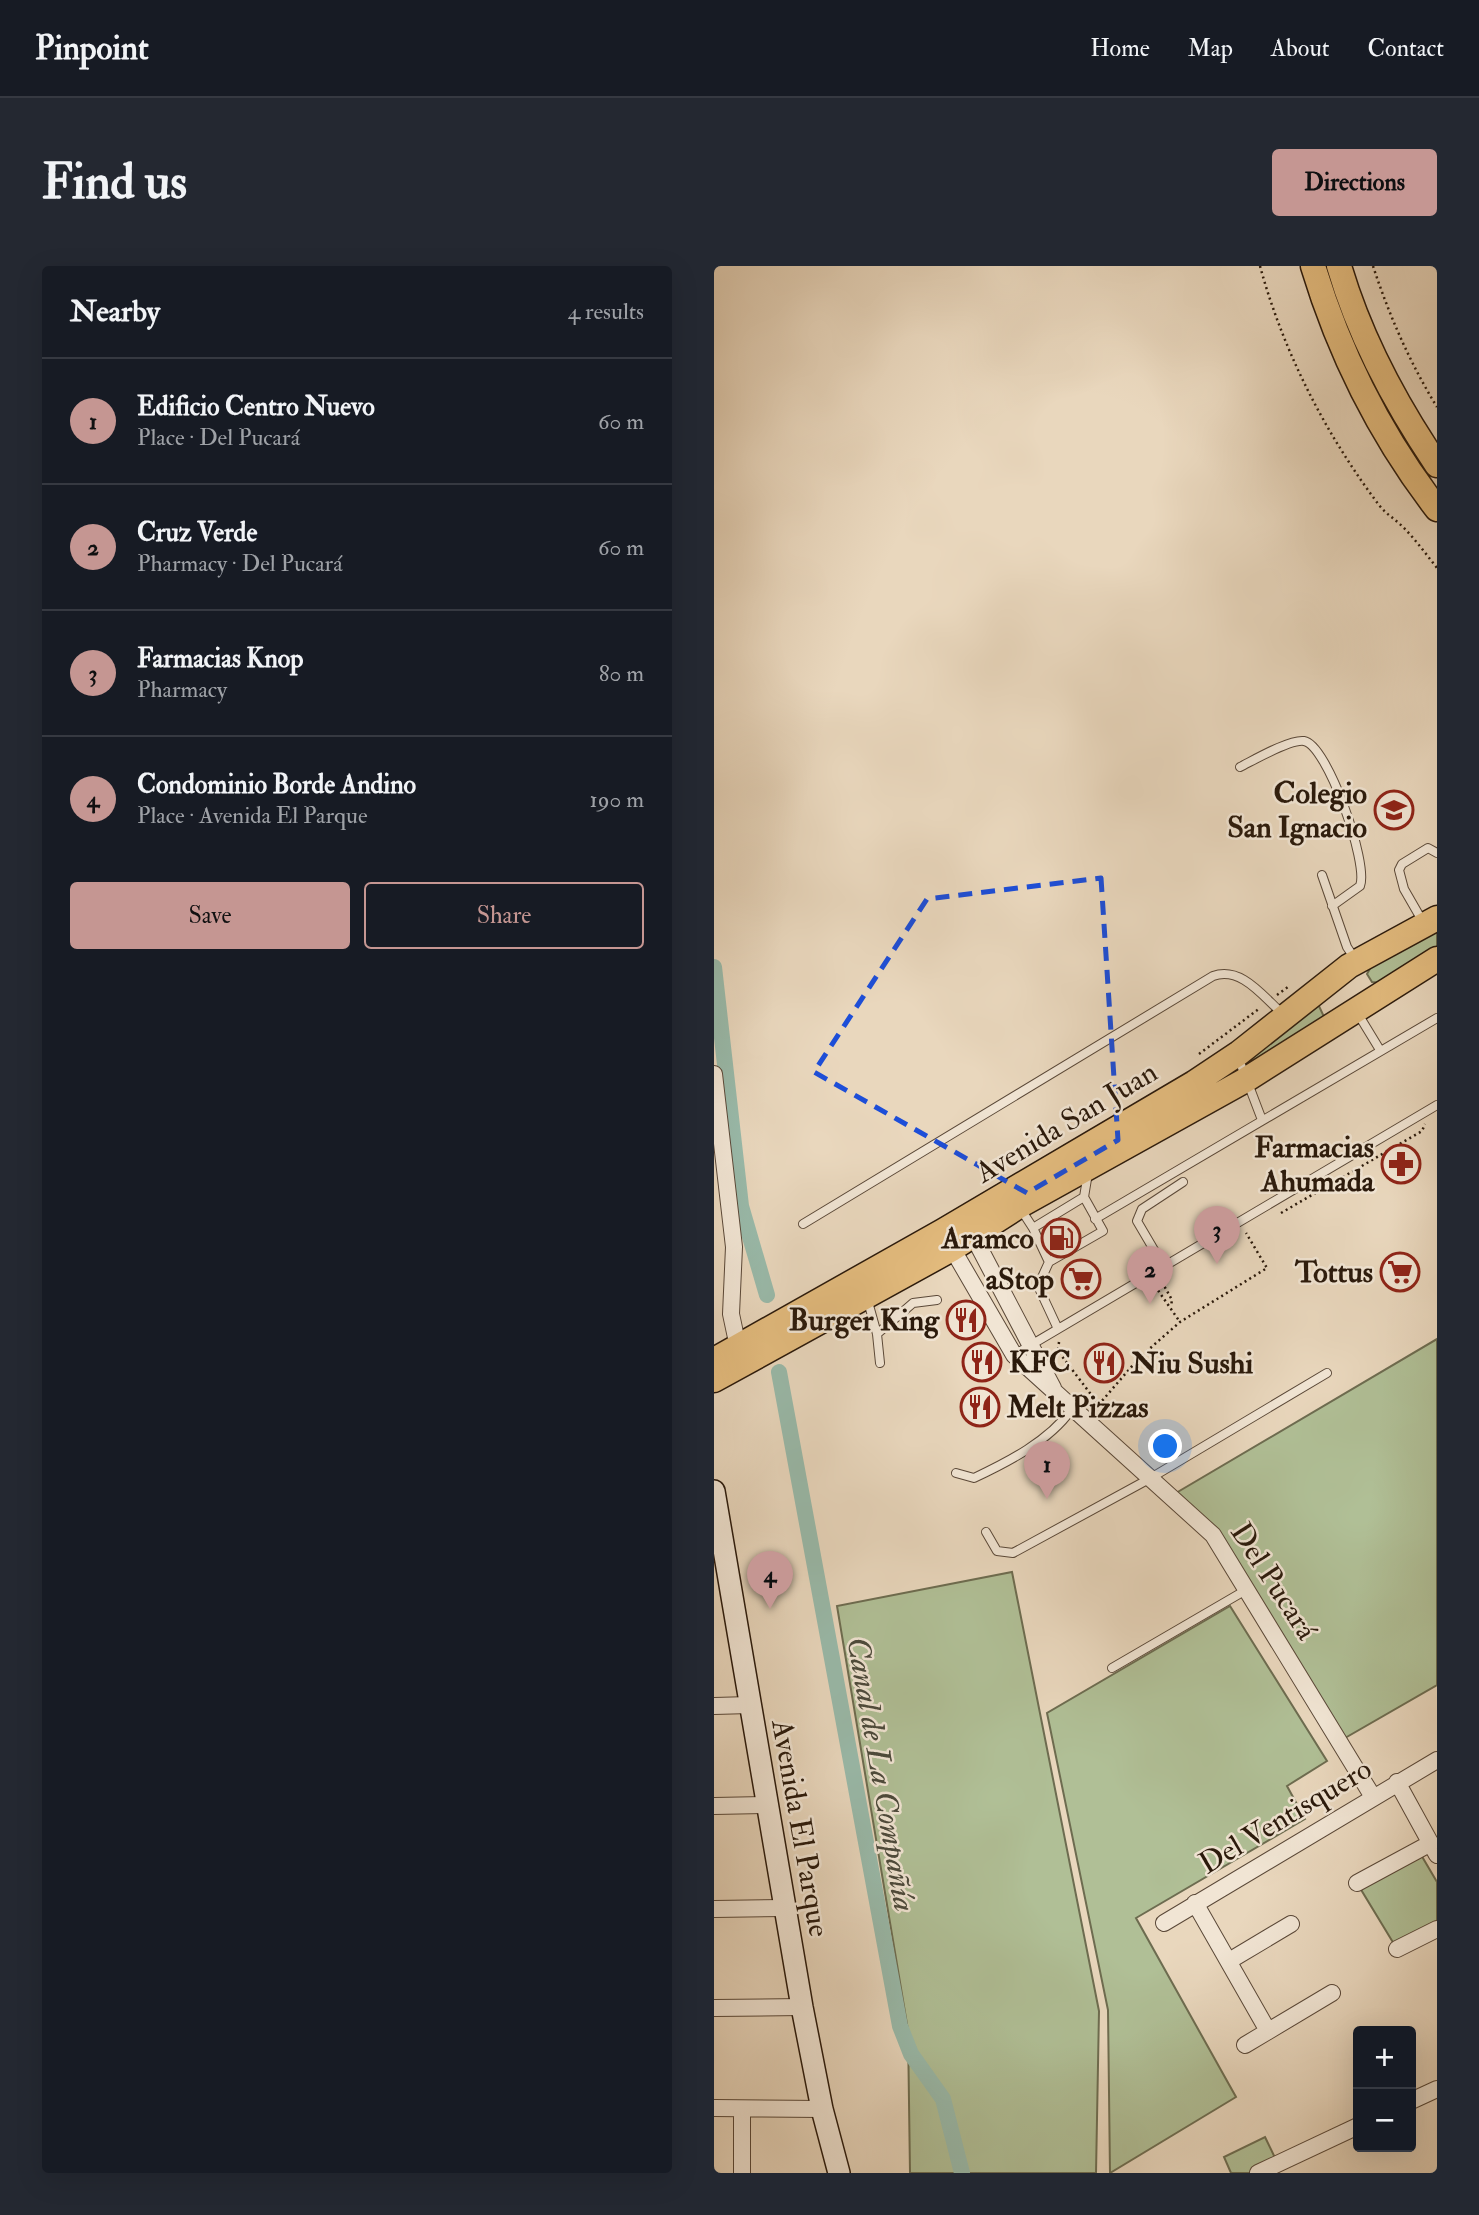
<!DOCTYPE html>
<html lang="en">
<head>
<meta charset="utf-8">
<style>
  :root { --surface:#171b24; --page:#242831; --text:#f1f3f6; --muted:#9ea1a6; --line:#363941; --accent:#c59692 }
  body { margin:0; font-family:"IM FELL Double Pica",serif; background:var(--page); color:var(--text) }
  .controls { position:absolute; right:21px; bottom:21px; display:grid; overflow:hidden; border-radius:7px; box-shadow:0 7px 28px #0002 }
  .controls button { width:63px; height:63px; display:grid; place-items:center; padding:0; border:0; border-bottom:2px solid var(--line); background:var(--surface); color:var(--text); font:35px sans-serif }
  .you { position:absolute; left:452px; top:1181px; width:24px; height:24px; margin:-18px; border:5px solid #fff; border-radius:50%; background:#1a73e8; box-shadow:0 0 0 10px #1a73e833 }
  .badge { display:grid; place-items:center; width:46px; height:46px; border-radius:50%; background:var(--accent); color:#111; font-size:23px; font-weight:700 }
  .pin { position:absolute; translate:-50% -58px; filter:drop-shadow(0 2px 4px #0008) }
  .pin::after { content:''; position:absolute; top:37px; width:24px; height:21px; background:inherit; clip-path:polygon(0 0,100% 0,50% 100%) }
  .list { margin:0; padding:0; list-style:none }
  h2 { display:flex; justify-content:space-between; align-items:center; height:91px; margin:0; padding:0 28px; font-size:30px }
  h2 small { font-size:23px; font-weight:400; color:var(--muted) }
  .list li { display:grid; grid-template-columns:46px 1fr auto; gap:21px; align-items:center; box-sizing:border-box; height:126px; padding:0 28px; border-top:2px solid var(--line) }
  .list b { display:block; font-size:26px; white-space:nowrap }
  .list p { margin:0; font-size:23px; white-space:nowrap; color:var(--muted) }
  .list em { font-size:23px; font-style:normal; color:var(--muted) }
  .actions { display:flex; gap:14px; padding:21px 28px }
  .actions a { flex:1; padding:16px 0; border:2px solid var(--accent); border-radius:7px; text-align:center; font-size:24px; color:var(--accent) }
  .actions .main { background:var(--accent); color:#111 }
  .map { position:relative; flex:none; width:723px; height:1907px; overflow:hidden; border-radius:7px }
  header { display:flex; align-items:center; gap:42px; box-sizing:border-box; height:98px; padding:0 35px; background:var(--surface); border-bottom:2px solid var(--line) }
  header strong { font-size:33px }
  nav { display:flex; gap:38px; margin-inline-start:auto; font-size:24px }
  .intro { display:flex; align-items:center; justify-content:space-between; box-sizing:border-box; height:168px; padding:0 42px }
  h1 { margin:0; font-size:49px }
  .button { padding:18px 32px; border-radius:7px; background:var(--accent); color:#111; font-size:24px; font-weight:700 }
  main { display:flex; gap:42px; padding:0 42px }
  aside { flex:1; background:var(--surface); border-radius:7px; box-shadow:0 7px 28px #0002 }
  .map>svg:first-child { display:block }
  .green { fill:#b0bf96; stroke:#6d6c50; stroke-width:2 }
  .lines { fill:none; stroke-linecap:round; stroke-linejoin:round }
  .canal { stroke:#99baaa; stroke-width:16 }
  .lane-casing { stroke:#5a4838; stroke-width:10 }
  .street-casing { stroke:#5a4838; stroke-width:18 }
  .secondary-casing { stroke:#2a190b; stroke-width:24 }
  .primary-casing { stroke:#2a190b; stroke-width:27 }
  .path { stroke:#2a190b; stroke-width:2.5; stroke-dasharray:2 3.5; stroke-linecap:butt }
  .lane { stroke:#f1e5d4; stroke-width:8 }
  .street { stroke:#f1e5d4; stroke-width:16 }
  .secondary { stroke:#f1e5d4; stroke-width:21 }
  .primary { stroke:#e4bc7e; stroke-width:24 }
  .marked { fill:none; stroke:#1d4ed8; stroke-width:5; stroke-dasharray:14 9; stroke-linejoin:round }
  .labels { text-anchor:middle; stroke-width:5; stroke-linejoin:round; paint-order:stroke }
  .poi-label { font-size:30px; font-weight:bold; fill:#2a190b; stroke:#f1e5d4; text-anchor:end }
  .street-label { font-size:30px; fill:#2a190b; stroke:#f1e5d4 }
  .water-label { font-size:32px; font-style:italic; fill:#4b493b; stroke:#f1e5d4 }
</style>
</head>
<body>
<header>
<strong>Pinpoint</strong>
<nav><a>Home</a><a>Map</a><a>About</a><a>Contact</a></nav>
</header>
<div class="intro"><h1>Find us</h1><a class="button">Directions</a></div>
<main>
<aside>
<h2>Nearby<small>4 results</small></h2>
<ul class="list">
<li><span class="badge">1</span><div><b>Edificio Centro Nuevo</b><p>Place · Del Pucará</p></div><em>60 m</em></li>
<li><span class="badge">2</span><div><b>Cruz Verde</b><p>Pharmacy · Del Pucará</p></div><em>60 m</em></li>
<li><span class="badge">3</span><div><b>Farmacias Knop</b><p>Pharmacy</p></div><em>80 m</em></li>
<li><span class="badge">4</span><div><b>Condominio Borde Andino</b><p>Place · Avenida El Parque</p></div><em>190 m</em></li>
</ul>
<div class="actions"><a class="main">Save</a><a>Share</a></div>
</aside>
<div class="map">
<svg width="723" height="1907" viewBox="0 0 723 1907">
  <rect width="100%" height="100%" fill="#e9d7bd"/>
  <filter id="stains"><feTurbulence type="fractalNoise" baseFrequency=".00286" numOctaves="4"/><feColorMatrix values="0 0 0 0 .2 0 0 0 0 .09 0 0 0 0 .02 0 0 0 .5 -.17"/></filter>
  <radialGradient id="worn" r=".72"><stop offset=".6" stop-color="#630" stop-opacity="0"/><stop offset="1" stop-color="#630" stop-opacity=".3"/></radialGradient>
  <path class="green" d="M723 665V681L668 717 658 716 653 708 659 697Z
    M604 738 611 753 537 796 535 792Z
    M723 1073V1419L631 1472 462 1227Z
    M298 1306 385 1745 382 1907H196L194 1764 123 1340Z
    M516 1340 613 1495 573 1520 591 1553 422 1652 522 1831 396 1907 394 1744 333 1447Z
    M703 1582 723 1616V1661L683 1683 643 1617Z
    M551 1871 564 1898 545 1907H517L510 1891Z"/>
  <g class="lines">
    <path class="canal" d="M0 701 27 940 53 1029
      M65 1106 186 1760 197 1788 229 1833 248 1907"/>
    <defs>
      <path id="lane" d="M526 501C540 494 576 473 590 475 613 478 655 598 646 620L618 640
        M608 609 633 681 641 693
        M709 656 690 623 685 604 688 598 714 582 723 587
        M644 748 666 784
        M524 791 548 854
        M370 931 374 907
        M306 942 319 962
        M381 953 723 752
        M89 958 499 710C528 700 549 731 570 749
        M335 996 319 962 370 931 389 965 335 996 324 1020 344 1063
        M450 1001 423 955 428 943 469 916
        M153 1032 163 1068 166 1097
        M163 1068 199 1037 223 1034
        M300 1089 723 839
        M242 1207 260 1212C294 1196 335 1175 357 1144
        M272 1266 283 1285 299 1287 435 1213 613 1107
        M398 1402 532 1324"/>
      <path id="street" d="M0 808 20 981 17 1048 24 1081
        M255 962 339 1122
        M235 977 300 1089 499 1269 659 1531
        M0 1440 36 1439
        M683 1516 723 1589
        M0 1540 53 1539
        M643 1617 717 1577
        M481 1637 554 1765
        M0 1643 71 1642
        M450 1657 723 1494
        M683 1683 723 1663
        M515 1695 577 1658
        M0 1742 88 1741
        M531 1779 618 1727
        M697 1835 723 1823
        M0 1842 108 1843
        M28 1843V1907
        M544 1907 644 1860"/>
      <path id="secondary" d="M0 1225 88 1741 108 1843 125 1907"/>
      <path id="primary" d="M599 0C626 89 666 169 723 243
        M625 0C646 72 681 137 723 199
        M0 1094 229 965 480 817 525 787 635 700 723 652
        M0 1114 238 983 305 940 530 815 723 693"/>
    </defs>
    <use href="#lane" class="lane-casing"/>
    <use href="#street" class="street-casing"/>
    <use href="#secondary" class="secondary-casing"/>
    <use href="#primary" class="primary-casing"/>
    <path class="path" d="M546 0C569 85 612 169 665 239 672 248 681 253 689 261 701 273 712 288 723 302
      M659 0C675 49 696 97 723 141
      M563 729 574 721
      M485 788 546 742
      M567 947 708 865 711 858
      M448 1016 458 1034 457 1040
      M441 1020 466 1056
      M345 1076 344 1085 385 1139
      M381 1143 425 1092 466 1056 553 1002 532 967"/>
    <use href="#lane" class="lane"/>
    <use href="#street" class="street"/>
    <use href="#secondary" class="secondary"/>
    <use href="#primary" class="primary"/>
  </g>
  <path class="marked" d="M387 612 404 874 313 927 100 806 213 633Z"/>
  <defs>
    <symbol id="school-ring" viewBox="-11 -11 22 22"><circle r="9.5" fill="#f1e5d4" stroke="#8f2418" stroke-width="1.5"/><path d="M0-5L7-2L0 1L-7-2ZM-4 1L0 2.5L4 1V4Q0 6-4 4Z" fill="#8f2418"/></symbol>
    <symbol id="pharmacy-ring" viewBox="-11 -11 22 22"><circle r="9.5" fill="#f1e5d4" stroke="#8f2418" stroke-width="1.5"/><path d="M-2-6h4v4h4v4h-4v4h-4v-4h-4v-4h4Z" fill="#8f2418"/></symbol>
    <symbol id="fuel-ring" viewBox="-11 -11 22 22"><circle r="9.5" fill="#f1e5d4" stroke="#8f2418" stroke-width="1.5"/><path d="M-5.5-6h7V0h2V4h1.3V-2.5L3-4.5l.8-.8L6-3V5H2.5V1h-1V6h-7ZM-4.2-4.7v3.2H.2V-4.7Z" fill="#8f2418"/></symbol>
    <symbol id="supermarket-ring" viewBox="-11 -11 22 22"><circle r="9.5" fill="#f1e5d4" stroke="#8f2418" stroke-width="1.5"/><path d="M-6-5.5h2.5l.6 2H6L4.5 2H-2.5L-4.4-4H-6ZM-1.5 3.2a1.3 1.3 0 1 0 .1 0ZM3 3.2a1.3 1.3 0 1 0 .1 0Z" fill="#8f2418"/></symbol>
    <symbol id="restaurant-ring" viewBox="-11 -11 22 22"><circle r="9.5" fill="#f1e5d4" stroke="#8f2418" stroke-width="1.5"/><path d="M-5-6h1v4h1v-4h1v4h1v-4h1v5L-1.5 .5V6h-2V.5L-5-1ZM5-6V6H3V1.5H1.5Q1.5-4 5-6Z" fill="#8f2418"/></symbol>
  </defs>
  <g fill-rule="evenodd">
    <use href="#school-ring" x="658" y="522" width="44" height="44"/>
    <use href="#pharmacy-ring" x="665" y="876" width="44" height="44"/>
    <use href="#fuel-ring" x="325" y="950" width="44" height="44"/>
    <use href="#supermarket-ring" x="664" y="984" width="44" height="44"/>
    <use href="#supermarket-ring" x="345" y="991" width="44" height="44"/>
    <use href="#restaurant-ring" x="230" y="1032" width="44" height="44"/>
    <use href="#restaurant-ring" x="246" y="1074" width="44" height="44"/>
    <use href="#restaurant-ring" x="368" y="1075" width="44" height="44"/>
    <use href="#restaurant-ring" x="244" y="1119" width="44" height="44"/>
  </g>
  <g class="labels">
    <g class="poi-label">
      <text x="653" y="537">Colegio<tspan x="653" dy="34">San Ignacio</tspan></text>
      <text x="660" y="891">Farmacias<tspan x="660" dy="34">Ahumada</tspan></text>
      <text x="320" y="982">Aramco</text>
      <text x="659" y="1016">Tottus</text>
      <text x="340" y="1023">aStop</text>
      <text x="225" y="1064">Burger King</text>
      <text x="295" y="1106" text-anchor="start">KFC</text>
      <text x="417" y="1107" text-anchor="start">Niu Sushi</text>
      <text x="293" y="1151" text-anchor="start">Melt Pizzas</text>
    </g>
    <g class="street-label">
      <text transform="translate(352 856) rotate(-31)" y="10">Avenida San Juan</text>
      <text transform="translate(560 1315) rotate(57)" y="10">Del Pucará</text>
      <text transform="translate(571 1550) rotate(-31)" y="10">Del Ventisquero</text>
      <text transform="translate(87 1562) rotate(80)" y="10">Avenida El Parque</text>
    </g>
    <g class="water-label">
      <text transform="translate(168 1508) rotate(80)" y="11">Canal de La Compañía</text>
    </g>
  </g>
  <rect width="100%" height="100%" filter="url(#stains)"/>
  <rect width="100%" height="100%" fill="url(#worn)"/>
</svg>
<div class="controls">
<button>+</button>
<button>−</button>
</div>
<div class="you"></div>
<div class="pin badge" style="left:333px;top:1233px">1</div>
<div class="pin badge" style="left:436px;top:1038px">2</div>
<div class="pin badge" style="left:503px;top:998px">3</div>
<div class="pin badge" style="left:56px;top:1343px">4</div>
</div>
</main>
</body>
</html>
